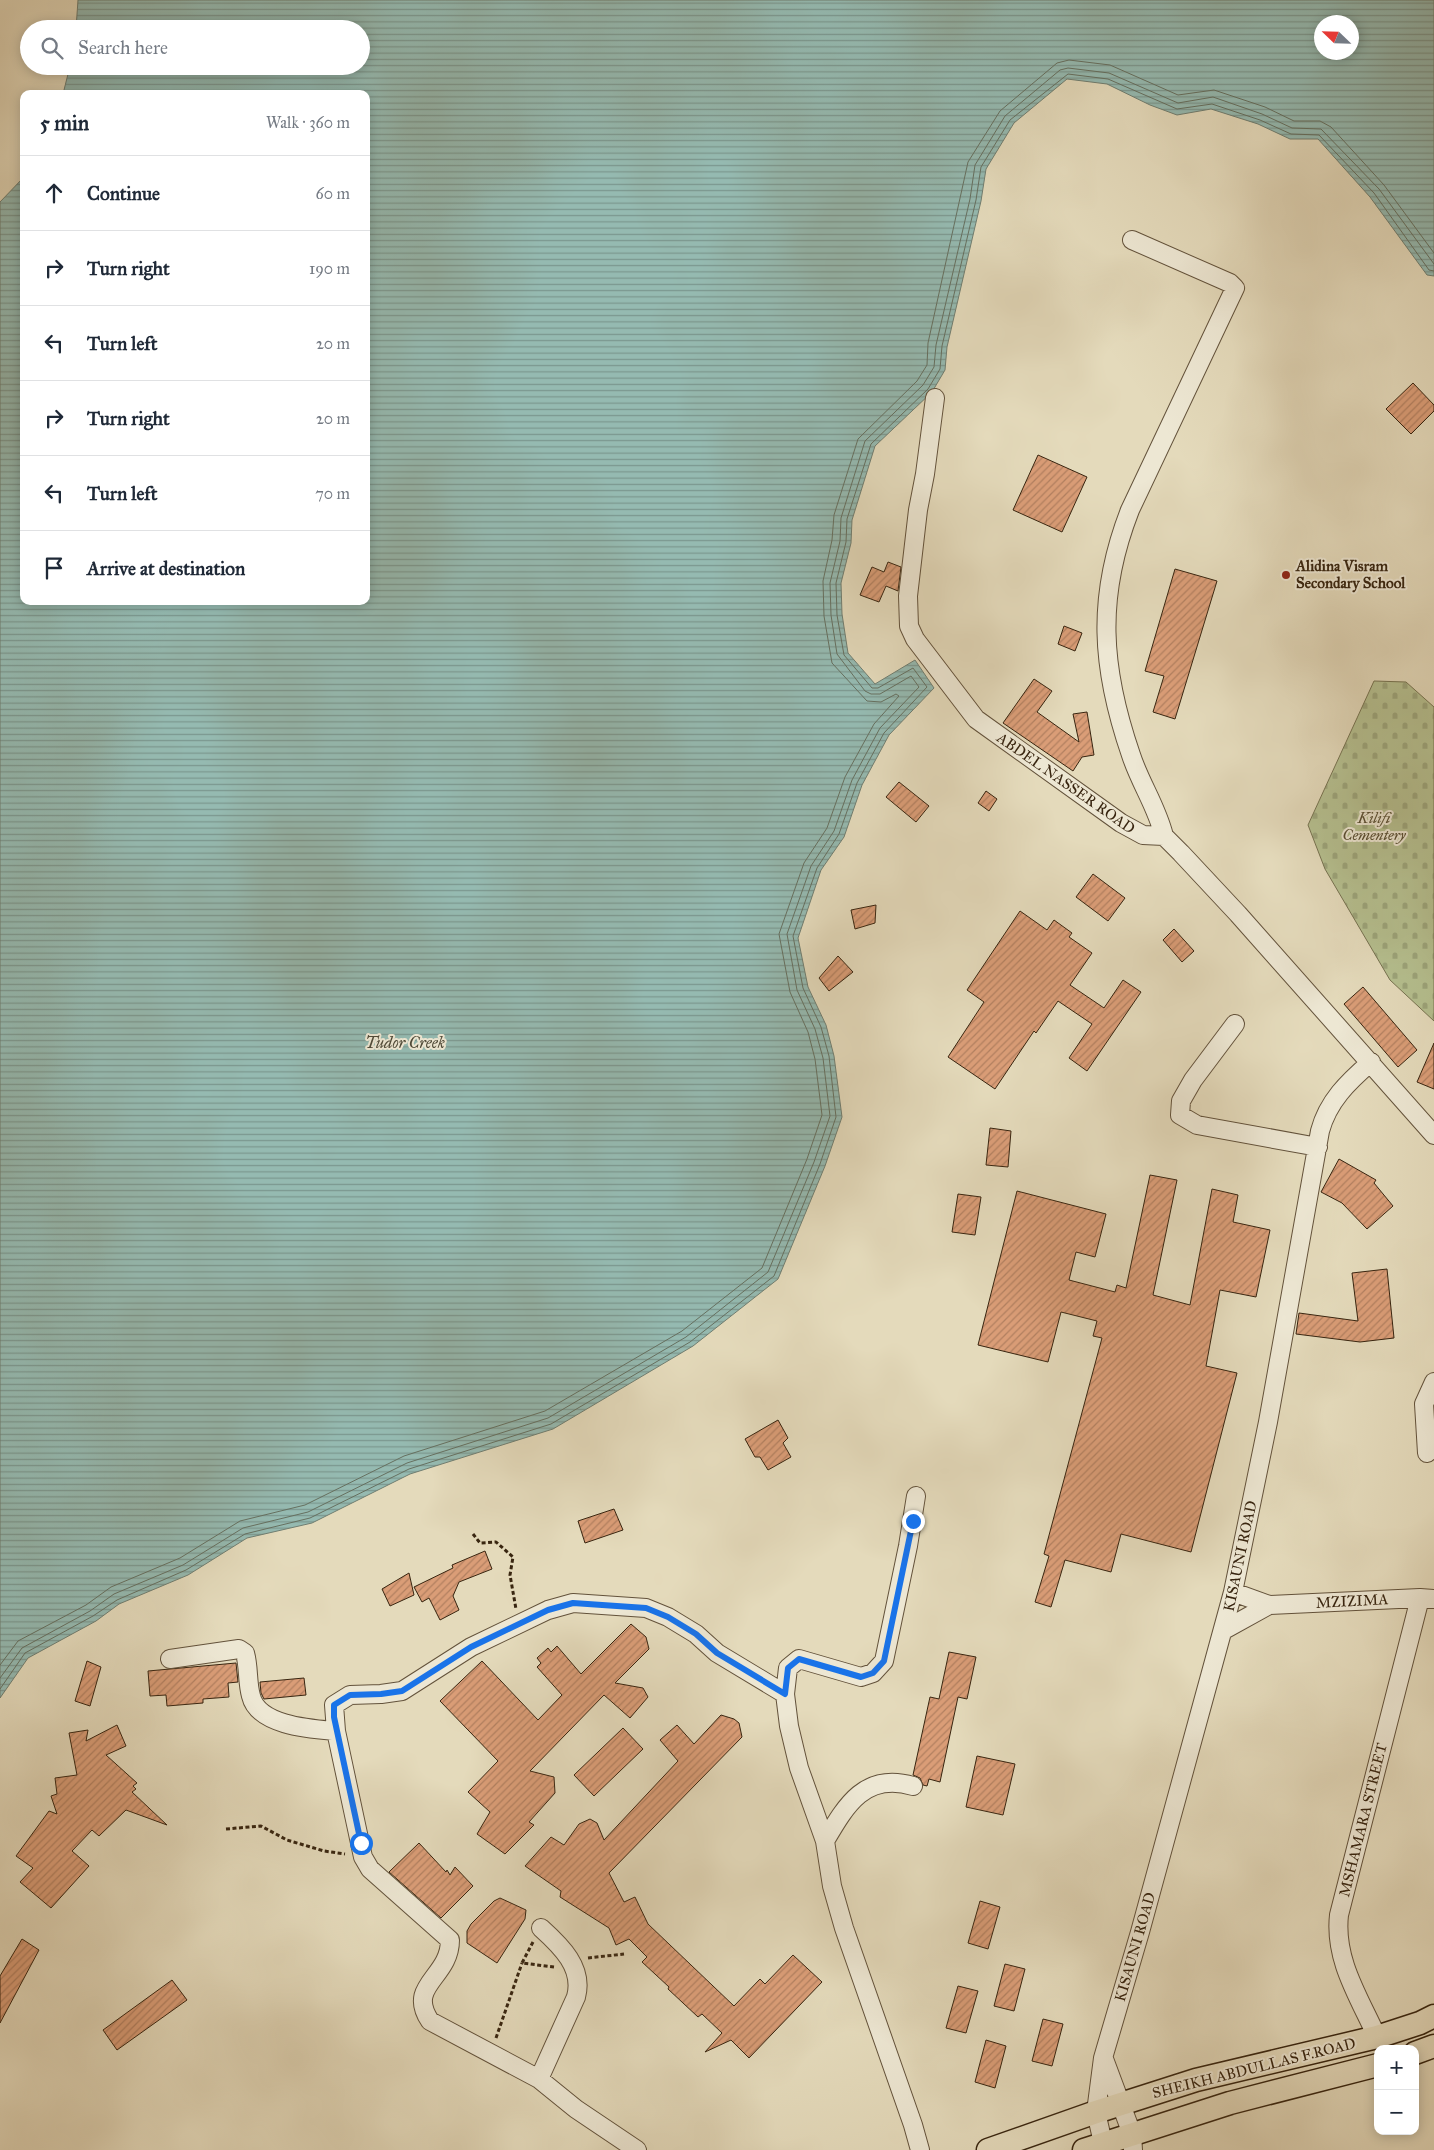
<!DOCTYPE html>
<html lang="en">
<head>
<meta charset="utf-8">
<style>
  :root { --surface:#fff; --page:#f6f6f7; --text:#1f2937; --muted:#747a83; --line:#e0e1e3 }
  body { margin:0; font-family:"IM FELL Great Primer",serif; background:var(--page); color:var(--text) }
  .controls { position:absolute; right:15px; bottom:15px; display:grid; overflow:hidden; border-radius:10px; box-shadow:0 2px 12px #0003 }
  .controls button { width:45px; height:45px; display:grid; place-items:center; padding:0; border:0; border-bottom:1px solid var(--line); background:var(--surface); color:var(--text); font:25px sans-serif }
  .compass { position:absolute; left:1314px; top:15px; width:45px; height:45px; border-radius:50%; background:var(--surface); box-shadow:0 2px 12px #0003; rotate:293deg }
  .stop { position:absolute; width:15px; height:15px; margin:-11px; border:4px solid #1a73e8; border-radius:50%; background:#fff }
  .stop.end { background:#1a73e8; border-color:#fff; box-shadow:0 1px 5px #0008 }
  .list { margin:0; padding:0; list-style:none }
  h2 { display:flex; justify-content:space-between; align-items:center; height:65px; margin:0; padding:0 20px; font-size:21px }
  h2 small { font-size:16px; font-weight:400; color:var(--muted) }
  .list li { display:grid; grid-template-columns:32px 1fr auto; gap:15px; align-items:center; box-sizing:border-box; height:75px; padding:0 20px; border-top:1px solid var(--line) }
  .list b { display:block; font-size:19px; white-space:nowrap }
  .list em { font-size:16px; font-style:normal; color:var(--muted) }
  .icon { flex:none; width:28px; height:28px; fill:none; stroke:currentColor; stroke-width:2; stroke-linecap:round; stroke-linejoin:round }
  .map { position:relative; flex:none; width:1434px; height:2150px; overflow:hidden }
  .search { position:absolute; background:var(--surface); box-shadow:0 2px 12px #0003; left:20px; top:20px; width:350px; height:55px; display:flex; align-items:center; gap:12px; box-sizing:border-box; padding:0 18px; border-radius:28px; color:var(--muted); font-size:19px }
  .panel { position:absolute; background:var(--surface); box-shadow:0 2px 12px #0003; left:20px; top:90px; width:350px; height:515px; border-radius:10px }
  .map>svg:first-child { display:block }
  .cemetery { fill:url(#cemetery-stones); stroke:#767250 }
  .water { fill:url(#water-rules); stroke:#707e71; fill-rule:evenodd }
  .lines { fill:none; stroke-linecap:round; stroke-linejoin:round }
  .shore { stroke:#667060; stroke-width:1 }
  .building { fill:url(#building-hatch); stroke:#382510 }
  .minor-casing { stroke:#63523b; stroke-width:20 }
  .major-casing { stroke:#382510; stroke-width:25 }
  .path { stroke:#382510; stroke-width:3; stroke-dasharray:4 2.5; stroke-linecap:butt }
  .minor { stroke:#ede7d3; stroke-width:18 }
  .major { stroke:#e4dabb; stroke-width:22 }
  .route { stroke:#1a73e8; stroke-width:6 }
  .poi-dot { fill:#8f2418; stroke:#ede7d3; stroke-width:2 }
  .labels { text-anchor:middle; stroke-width:4; stroke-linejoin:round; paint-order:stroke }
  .poi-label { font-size:15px; font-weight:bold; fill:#382510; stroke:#ede7d3; text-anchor:start }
  .street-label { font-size:15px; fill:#382510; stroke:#ede7d3 }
  .park-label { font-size:15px; font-style:italic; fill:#574c30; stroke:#ede7d3 }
  .water-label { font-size:16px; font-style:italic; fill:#4f4a38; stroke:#ede7d3 }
</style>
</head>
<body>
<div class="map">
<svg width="1434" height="2150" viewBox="0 0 1434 2150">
  <defs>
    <pattern id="cemetery-stones" width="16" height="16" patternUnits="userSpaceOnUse" patternTransform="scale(1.25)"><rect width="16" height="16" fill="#b5bf8f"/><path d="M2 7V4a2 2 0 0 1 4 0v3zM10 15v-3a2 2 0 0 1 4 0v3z" fill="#9ca47a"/></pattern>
    <pattern id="water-rules" width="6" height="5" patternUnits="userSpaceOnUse" patternTransform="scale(1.25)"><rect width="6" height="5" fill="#95bab1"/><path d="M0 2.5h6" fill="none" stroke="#7b978f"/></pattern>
    <pattern id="building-hatch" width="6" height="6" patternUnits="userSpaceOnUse" patternTransform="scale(1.25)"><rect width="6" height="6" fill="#da9d77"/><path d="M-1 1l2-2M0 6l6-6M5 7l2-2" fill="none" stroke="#b28060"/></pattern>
  </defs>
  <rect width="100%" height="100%" fill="#e4dabb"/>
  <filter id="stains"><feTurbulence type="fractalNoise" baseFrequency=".004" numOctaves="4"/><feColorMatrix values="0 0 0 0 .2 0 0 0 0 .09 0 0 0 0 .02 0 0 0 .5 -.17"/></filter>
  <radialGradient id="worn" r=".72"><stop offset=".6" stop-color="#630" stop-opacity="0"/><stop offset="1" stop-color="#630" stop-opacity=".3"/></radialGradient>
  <path class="cemetery" d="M1374 681 1406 682 1434 707V1021L1390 980 1325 869 1308 825Z"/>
  <path class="water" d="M78 0H1434V276L1427 275 1370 197 1318 139H1290L1258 124 1211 109 1177 115 1150 105 1107 84 1067 79 1014 123 986 169 981 201 947 347 945 370 932 392 875 446 852 520 851 543 841 583 842 614 848 653 875 684 915 660 934 688 889 735 862 785 844 837 821 870 798 938 808 987 826 1025 834 1056 842 1117 825 1166 778 1279 693 1346 553 1429 410 1474 312 1523 247 1538 188 1575 119 1604 96 1621 28 1658 0 1698V202L24 177V601H366V94H63L70 66H361V29H76ZM1322 22H1352V52H1322Z"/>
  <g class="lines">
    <path class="shore" d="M0 1665 18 1641 86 1605 111 1587 180 1558 240 1521 305 1505 404 1456 545 1411 682 1331 762 1268 807 1159 822 1115 815 1059 808 1032 790 992 779 934 804 863 827 828 845 777 874 724 899 696 896 694 881 702 867 701 832 663 824 616 823 581 832 540 834 515 858 439 917 381 927 365 928 343 968 162 1000 111 1057 63 1069 60 1110 65 1178 95 1214 90 1265 107 1294 121H1320L1331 127 1384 185 1434 253
      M0 1678 22 1648 90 1611 114 1594 183 1565 243 1528 308 1512 407 1463 548 1418 686 1337 768 1272 814 1162 830 1116 823 1058 815 1029 797 990 787 934 811 866 834 831 852 780 880 728 919 687 911 676 880 694H871L865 691 837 654 831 615 830 583 840 541 841 518 865 441 923 385 934 367 936 345 970 199 975 165 1005 116 1060 70 1068 68 1109 73 1178 103 1213 97 1262 114 1292 128 1321 129 1379 189 1434 264
      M0 1689 25 1653 93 1616 117 1600 186 1570 245 1534 310 1518 409 1469 551 1424 690 1342 774 1276 820 1164 836 1117 829 1056 821 1027 803 988 793 936 817 868 839 834 857 783 884 733 927 687 913 668 878 688H872L844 655 837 615 836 583 846 542 847 519 871 444 928 389 940 369 942 346 976 200 981 167 1010 120 1068 74 1108 79 1177 109 1212 104 1260 120 1291 134 1319 135 1374 193 1429 270 1434 271"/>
  </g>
  <path class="building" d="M1413 383 1434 405V411L1411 434 1386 409Z
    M1038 455 1087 477 1062 532 1013 510Z
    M888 562 901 567 898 591 886 586 879 602 860 595 872 567 884 572Z
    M1175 569 1217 581 1175 719 1153 712 1164 676 1145 671Z
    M1064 626 1082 633 1075 651 1058 644Z
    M1034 679 1052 691 1037 712 1079 742 1073 714 1087 712 1094 755 1082 757 1073 771 1003 723Z
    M899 782 929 806 916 822 886 797Z
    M986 791 997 799 989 811 978 803Z
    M1093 874 1125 898 1108 921 1076 897Z
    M876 905 875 923 855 929 851 910Z
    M1020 911 1047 930 1054 920 1072 933 1069 937 1092 953 1070 985 1104 1008 1123 980 1141 992 1087 1071 1069 1058 1092 1024 1058 1001 1036 1033 1034 1031 995 1089 948 1057 984 1002 967 990Z
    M1174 929 1194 951 1182 962 1163 940Z
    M838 956 853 972 829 991 819 978Z
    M1363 987 1417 1050 1398 1067 1344 1004Z
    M1434 1043V1089L1417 1082Z
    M990 1128 1011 1131 1008 1167 986 1165Z
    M1339 1159 1376 1180 1374 1183 1393 1206 1367 1229 1342 1203 1321 1192Z
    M1150 1175 1177 1180 1153 1295 1190 1305 1212 1189 1238 1195 1233 1222 1270 1230 1256 1297 1220 1290 1206 1366 1237 1373 1191 1552 1121 1534 1111 1572 1065 1560 1051 1607 1035 1602 1049 1556 1044 1554 1102 1338 1093 1336 1097 1321 1061 1312 1048 1362 978 1345 1017 1191 1106 1214 1095 1257 1076 1252 1069 1280 1115 1292 1117 1285 1126 1288Z
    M958 1194 981 1197 975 1235 952 1232Z
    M1387 1269 1394 1338 1360 1342 1296 1334 1299 1313 1358 1321 1352 1273Z
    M778 1420 788 1438 783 1443 791 1457 768 1470 760 1457H755L745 1439Z
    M614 1509 623 1530 585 1543 578 1521Z
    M485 1551 492 1569 459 1582 453 1596 459 1610 440 1620 429 1598 422 1602 414 1587 453 1568 452 1565Z
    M409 1573 414 1595 390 1606 382 1589Z
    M631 1624 646 1637 649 1649 615 1683 643 1688 648 1697 630 1718 604 1695 530 1771 554 1777 555 1793 529 1822 534 1825 505 1854 477 1834 490 1812 468 1792 498 1761 440 1701 482 1661 538 1720 562 1695 537 1667 541 1663 537 1658 548 1648 551 1652 557 1646 581 1674Z
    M949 1652 976 1657 967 1699 958 1697 940 1782 929 1779 927 1786 923 1785 920 1778 913 1775 930 1697 939 1699Z
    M87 1661 101 1667 90 1706 75 1701Z
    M236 1663 238 1682 228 1683 229 1697 203 1699V1703L167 1706 166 1695 150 1696 148 1671Z
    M304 1678 306 1695 264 1699 261 1693 260 1682Z
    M721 1715 734 1719 739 1723 742 1737 609 1873 624 1902 635 1897 648 1924 734 2006 760 1979 765 1984 793 1955 822 1982 749 2058 731 2040 705 2052 722 2033 702 2014 698 2017 668 1989 669 1987 642 1962 647 1957 629 1939 616 1945 609 1928 560 1897 561 1891 525 1866 551 1837 564 1845 579 1824 590 1819 597 1823 604 1840 678 1761 660 1740 677 1725 694 1744Z
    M117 1725 126 1746 106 1755 137 1783 133 1786 136 1789 132 1792 167 1825 126 1810 99 1836 92 1830 72 1851 89 1866 51 1908 20 1882 33 1868 16 1856 49 1811 57 1814 51 1796 57 1794 55 1778 77 1775 69 1733 88 1730 86 1741Z
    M623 1728 643 1749 594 1796 574 1775Z
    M977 1756 1015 1764 1003 1815 966 1807Z
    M419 1843 446 1872 447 1870 450 1875 455 1867 473 1886 441 1918 389 1872Z
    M500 1898 526 1910 525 1919 497 1963 467 1943V1931L471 1924 494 1901Z
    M980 1901 1000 1907 988 1949 968 1943Z
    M22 1939 39 1950 0 2023V1976Z
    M1005 1964 1025 1969 1014 2011 994 2006Z
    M172 1980 187 2000 117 2050 103 2030Z
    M958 1986 978 1991 966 2033 946 2028Z
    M1043 2019 1063 2024 1052 2066 1032 2061Z
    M986 2040 1006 2046 995 2088 975 2082Z"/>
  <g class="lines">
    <defs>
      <path id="minor" d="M1132 240 1230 283 1235 288 1130 510C1096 597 1101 668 1131 755 1140 783 1157 807 1164 836
        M935 398 925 474 918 510 908 596 909 626 915 639 976 719 1121 823 1143 835 1164 836 1181 853 1238 914 1434 1135
        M1235 1024 1193 1080 1181 1101 1180 1115 1197 1125 1318 1147
        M1427 1453 1424 1404 1434 1382
        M916 1496 908 1546 884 1661 873 1673 861 1677 799 1659 788 1668 785 1694 789 1726 799 1768 825 1841 832 1886 844 1928 913 2125 920 2150
        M1233 1592 1269 1605 1420 1598 1434 1599
        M1224 1630 1269 1605
        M170 1659 239 1649 245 1653C249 1667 247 1682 251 1696 258 1726 312 1729 336 1731
        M825 1841C846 1805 865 1772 913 1786
        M1377 2037C1359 1997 1334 1960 1339 1915L1420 1598
        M1104 2059 1132 2134 1133 2150
        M539 2079 576 1997C584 1968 561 1946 541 1928
        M637 2150 576 2109 539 2079 430 2021C406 1985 450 1978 450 1940L370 1869 363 1857 336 1731 334 1705 350 1695 381 1694 402 1691 471 1647 548 1610 573 1603 646 1608 668 1617 696 1634 717 1653 785 1694
        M1109 2150 1103 2143 1096 2112 1103 2058 1140 1932 1233 1592 1268 1422 1320 1131C1328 1101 1348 1082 1371 1062"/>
      <path id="major" d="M1415 2053 1434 2046
        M988 2150 1096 2112 1196 2080 1377 2037 1420 2023 1434 2016
        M1084 2150 1230 2103 1378 2065"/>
    </defs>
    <use href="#minor" class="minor-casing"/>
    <use href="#major" class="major-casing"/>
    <path class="path" d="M473 1534 480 1543 496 1542 513 1557 510 1575 516 1609
      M226 1829 261 1826 287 1840 324 1851 345 1854
      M533 1942 522 1963 554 1967
      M588 1958 624 1954
      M496 2038 522 1963"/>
    <use href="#minor" class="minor"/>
    <use href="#major" class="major"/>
  </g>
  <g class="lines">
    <path class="route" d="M361 1843 334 1717V1705L350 1695 381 1694 402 1691 471 1647 548 1610 573 1603 646 1608 668 1617 696 1634 717 1653 785 1694 788 1668 799 1659 861 1677 873 1673 884 1661 913 1521"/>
  </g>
  <circle class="poi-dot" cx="1286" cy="575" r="5"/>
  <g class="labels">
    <g class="poi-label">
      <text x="1296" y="571">Alidina Visram<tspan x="1296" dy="17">Secondary School</tspan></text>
    </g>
    <g class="street-label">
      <text transform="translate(1066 783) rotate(35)" y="5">ABDEL NASSER ROAD</text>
      <text transform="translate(1240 1556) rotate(-78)" y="5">KISAUNI ROAD</text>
      <text transform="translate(1352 1601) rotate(-3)" y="5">MZIZIMA</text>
      <text transform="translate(1363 1820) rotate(-76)" y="5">MSHAMARA STREET</text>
      <text transform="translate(1135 1947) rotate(-74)" y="5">KISAUNI ROAD</text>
      <text transform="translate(1254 2068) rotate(-14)" y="5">SHEIKH ABDULLAS F.ROAD</text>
    </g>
    <g class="park-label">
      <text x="1374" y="823">Kilifi<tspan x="1374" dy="17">Cementery</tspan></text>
    </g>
    <g class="water-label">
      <text x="405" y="1048">Tudor Creek</text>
    </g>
  </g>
  <rect width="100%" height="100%" filter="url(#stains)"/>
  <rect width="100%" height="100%" fill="url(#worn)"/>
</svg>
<div class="controls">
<button>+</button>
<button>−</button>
</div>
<svg class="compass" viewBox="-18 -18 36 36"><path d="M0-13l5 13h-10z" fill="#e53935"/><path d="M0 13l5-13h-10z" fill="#747a83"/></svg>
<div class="stop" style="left:361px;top:1843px"></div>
<div class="stop end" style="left:913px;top:1521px"></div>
<div class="search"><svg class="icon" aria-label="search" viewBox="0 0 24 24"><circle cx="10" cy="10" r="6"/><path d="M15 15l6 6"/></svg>Search here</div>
<section class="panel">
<h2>5 min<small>Walk · 360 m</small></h2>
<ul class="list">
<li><svg class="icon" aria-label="ahead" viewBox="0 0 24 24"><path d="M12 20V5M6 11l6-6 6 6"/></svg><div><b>Continue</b></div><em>60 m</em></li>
<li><svg class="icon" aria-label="right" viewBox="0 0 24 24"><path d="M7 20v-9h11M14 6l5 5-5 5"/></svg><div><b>Turn right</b></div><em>190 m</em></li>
<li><svg class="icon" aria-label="left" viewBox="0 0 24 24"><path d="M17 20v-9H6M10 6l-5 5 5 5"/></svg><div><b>Turn left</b></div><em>20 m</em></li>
<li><svg class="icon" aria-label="right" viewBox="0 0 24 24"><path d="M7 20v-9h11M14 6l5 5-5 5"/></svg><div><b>Turn right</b></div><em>20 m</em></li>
<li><svg class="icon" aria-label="left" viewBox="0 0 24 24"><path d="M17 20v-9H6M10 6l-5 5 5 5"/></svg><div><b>Turn left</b></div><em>70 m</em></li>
<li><svg class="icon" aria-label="arrive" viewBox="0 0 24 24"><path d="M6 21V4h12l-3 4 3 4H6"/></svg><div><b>Arrive at destination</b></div></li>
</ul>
</section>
</div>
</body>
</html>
